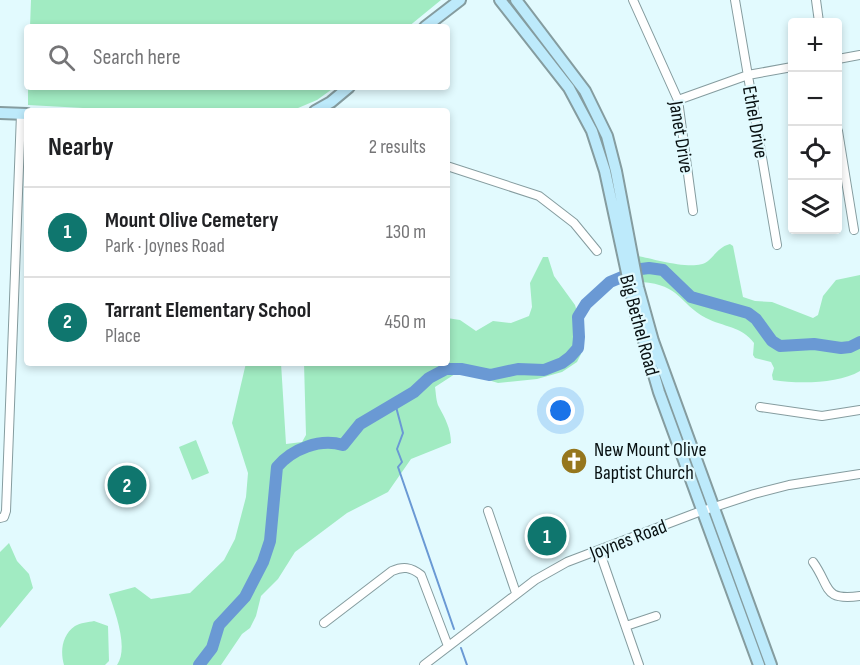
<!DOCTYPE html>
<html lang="en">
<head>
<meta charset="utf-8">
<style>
  :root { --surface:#fff; --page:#f6f6f6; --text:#202124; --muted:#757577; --line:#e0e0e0; --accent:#0f766e }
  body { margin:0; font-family:"Sofia Sans Condensed",sans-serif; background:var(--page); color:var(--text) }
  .controls { position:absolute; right:18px; top:18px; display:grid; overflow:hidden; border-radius:6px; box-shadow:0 3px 9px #0003 }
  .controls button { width:54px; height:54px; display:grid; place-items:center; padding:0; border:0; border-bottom:2px solid var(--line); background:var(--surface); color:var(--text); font:30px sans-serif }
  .you { position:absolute; left:561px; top:411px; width:21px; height:21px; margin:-15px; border:4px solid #fff; border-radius:50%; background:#1a73e8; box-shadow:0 0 0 9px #1a73e833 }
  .badge { display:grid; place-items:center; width:39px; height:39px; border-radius:50%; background:var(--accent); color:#fff; font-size:20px; font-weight:700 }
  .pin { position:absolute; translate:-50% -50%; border:3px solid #fff; box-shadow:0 2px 6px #0006 }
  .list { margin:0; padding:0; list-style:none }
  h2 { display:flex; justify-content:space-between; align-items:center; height:78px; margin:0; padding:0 24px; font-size:26px }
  h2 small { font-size:20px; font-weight:400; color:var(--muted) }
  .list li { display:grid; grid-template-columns:39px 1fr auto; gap:18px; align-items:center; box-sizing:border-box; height:90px; padding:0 24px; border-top:2px solid var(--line) }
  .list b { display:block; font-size:22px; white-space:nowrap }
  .list p { margin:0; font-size:20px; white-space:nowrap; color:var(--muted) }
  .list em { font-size:20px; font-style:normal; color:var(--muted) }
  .icon { flex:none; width:33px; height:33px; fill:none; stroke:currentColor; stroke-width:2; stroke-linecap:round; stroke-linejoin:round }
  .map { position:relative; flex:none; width:860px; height:665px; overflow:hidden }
  .search { position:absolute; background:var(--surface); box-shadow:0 3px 9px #0003; left:24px; top:24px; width:426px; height:66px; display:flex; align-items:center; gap:15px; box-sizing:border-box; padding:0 21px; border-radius:6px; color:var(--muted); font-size:22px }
  .panel { position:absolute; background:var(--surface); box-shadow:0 3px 9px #0003; left:24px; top:108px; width:426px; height:258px; border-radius:6px }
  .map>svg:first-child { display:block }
  .green { fill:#a1ebc2 }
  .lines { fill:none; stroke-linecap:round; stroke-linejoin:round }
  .stream { stroke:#6a99d4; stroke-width:2 }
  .river { stroke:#6a99d4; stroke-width:12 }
  .street-casing { stroke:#859c9f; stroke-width:10 }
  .secondary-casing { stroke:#859c9f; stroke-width:14 }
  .street { stroke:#fff; stroke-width:8 }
  .secondary { stroke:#bdeafb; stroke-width:10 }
  .labels { text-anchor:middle; stroke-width:4.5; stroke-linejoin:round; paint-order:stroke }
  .street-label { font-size:20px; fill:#081011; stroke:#e2fafe }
  .poi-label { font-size:20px; fill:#081011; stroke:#e2fafe; text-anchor:start }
</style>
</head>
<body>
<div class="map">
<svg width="860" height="665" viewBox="0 0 860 665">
  <rect width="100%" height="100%" fill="#e2fafe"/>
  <path class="green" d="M31 0H441L408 27H30Z
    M28 87H335L317 100 291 111H138L28 105Z
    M730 244 733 246 743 297 755 301 772 302 813 318 818 315 823 296 836 280 860 275V371C838 384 798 384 773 380L772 375 774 368 771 362 755 358 753 355 754 343C742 326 723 327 706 318 678 303 681 285 642 282L638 256C654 259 696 272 708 261 716 254 719 247 730 244Z
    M543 257H548L554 276 575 305 582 328 581 354 577 362 562 372 537 379 498 383 472 375 455 374 435 387C436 393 436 402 439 407 445 418 451 429 451 443L411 459 388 492 347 513 295 552 278 579 261 596 256 616 250 628 242 634 221 665H117C129 648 115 612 109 594L135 587 151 599 190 593 224 560 235 539 246 497 248 473 232 423 246 363H281L286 444 302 442 306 435 304 363H447V318L460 320 476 331 493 321 511 323 529 316 532 307 530 283Z
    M196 440 209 473 192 480 179 447Z
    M9 543 17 561 29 574 33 588 0 628V552Z
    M94 621 108 626 109 661 105 665H64C60 651 62 635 75 626 80 623 89 622 94 621Z"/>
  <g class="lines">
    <path class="stream" d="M395 403 403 433 397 449 402 462 398 467 454 629
      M461 648 467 665"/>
    <path class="river" d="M199 665 212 648 219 625 245 597 263 562 270 541 277 467C292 449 320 438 343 445L360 424 414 392 429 378 446 369H461L490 375 518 369 544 370 562 363 570 357 578 348 579 337 578 317 586 304 610 282 641 269 649 268 663 270 691 297 748 313 756 319 772 341 780 346 814 344 841 348 850 347 860 342"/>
    <defs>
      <path id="street" d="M633 0 678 100 693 211
        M735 0 777 245
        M816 0 819 22
        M838 59 860 55
        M678 100 748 75 792 67
        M838 131 854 230
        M447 166 539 196 574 223 597 251
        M760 407 822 416 860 410
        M488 511 516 593
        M0 518 4 517 6 511 21 114
        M599 550 639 665
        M813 562C831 587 822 601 860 596
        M324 623 392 571C403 566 411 567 421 575L448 646
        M626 626 656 616
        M424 665 535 580 567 562 696 513 754 494 789 485 860 474"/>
      <path id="secondary" d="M500 0 569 88 592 131 605 171 635 310 659 392 759 665
        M516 0 585 91 607 136 616 171 638 287 653 341 771 665
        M425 27 460 0
        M315 111 331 102 349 87
        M0 113 27 114"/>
    </defs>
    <use href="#street" class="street-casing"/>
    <use href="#secondary" class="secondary-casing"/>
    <use href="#street" class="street"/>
    <use href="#secondary" class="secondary"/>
  </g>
  <defs>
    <symbol id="church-disc" viewBox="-11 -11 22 22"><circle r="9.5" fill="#95761d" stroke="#e2fafe"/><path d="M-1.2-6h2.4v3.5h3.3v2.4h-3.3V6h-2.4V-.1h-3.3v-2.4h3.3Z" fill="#fff"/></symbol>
  </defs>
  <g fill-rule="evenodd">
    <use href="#church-disc" x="559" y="446" width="30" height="30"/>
  </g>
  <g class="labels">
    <g class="street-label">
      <text transform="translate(756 122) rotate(80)" y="7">Ethel Drive</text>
      <text transform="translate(682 137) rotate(81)" y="7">Janet Drive</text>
      <text transform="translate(640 325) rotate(75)" y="7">Big Bethel Road</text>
      <text transform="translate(628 539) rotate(-21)" y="7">Joynes Road</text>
    </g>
    <g class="poi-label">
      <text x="594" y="456">New Mount Olive<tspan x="594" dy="23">Baptist Church</tspan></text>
    </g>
  </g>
</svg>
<div class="controls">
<button>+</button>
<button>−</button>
<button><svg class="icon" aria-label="locate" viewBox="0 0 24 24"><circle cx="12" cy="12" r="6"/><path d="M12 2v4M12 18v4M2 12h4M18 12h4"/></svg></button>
<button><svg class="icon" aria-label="layers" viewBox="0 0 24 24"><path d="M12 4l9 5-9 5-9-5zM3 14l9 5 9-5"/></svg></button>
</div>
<div class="you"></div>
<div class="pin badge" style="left:547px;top:536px">1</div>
<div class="pin badge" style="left:127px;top:485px">2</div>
<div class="search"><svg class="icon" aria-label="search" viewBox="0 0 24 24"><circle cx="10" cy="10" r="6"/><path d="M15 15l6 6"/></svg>Search here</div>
<section class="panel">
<h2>Nearby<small>2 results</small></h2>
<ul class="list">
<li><span class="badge">1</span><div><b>Mount Olive Cemetery</b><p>Park · Joynes Road</p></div><em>130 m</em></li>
<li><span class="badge">2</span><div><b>Tarrant Elementary School</b><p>Place</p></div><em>450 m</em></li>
</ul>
</section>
</div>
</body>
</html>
